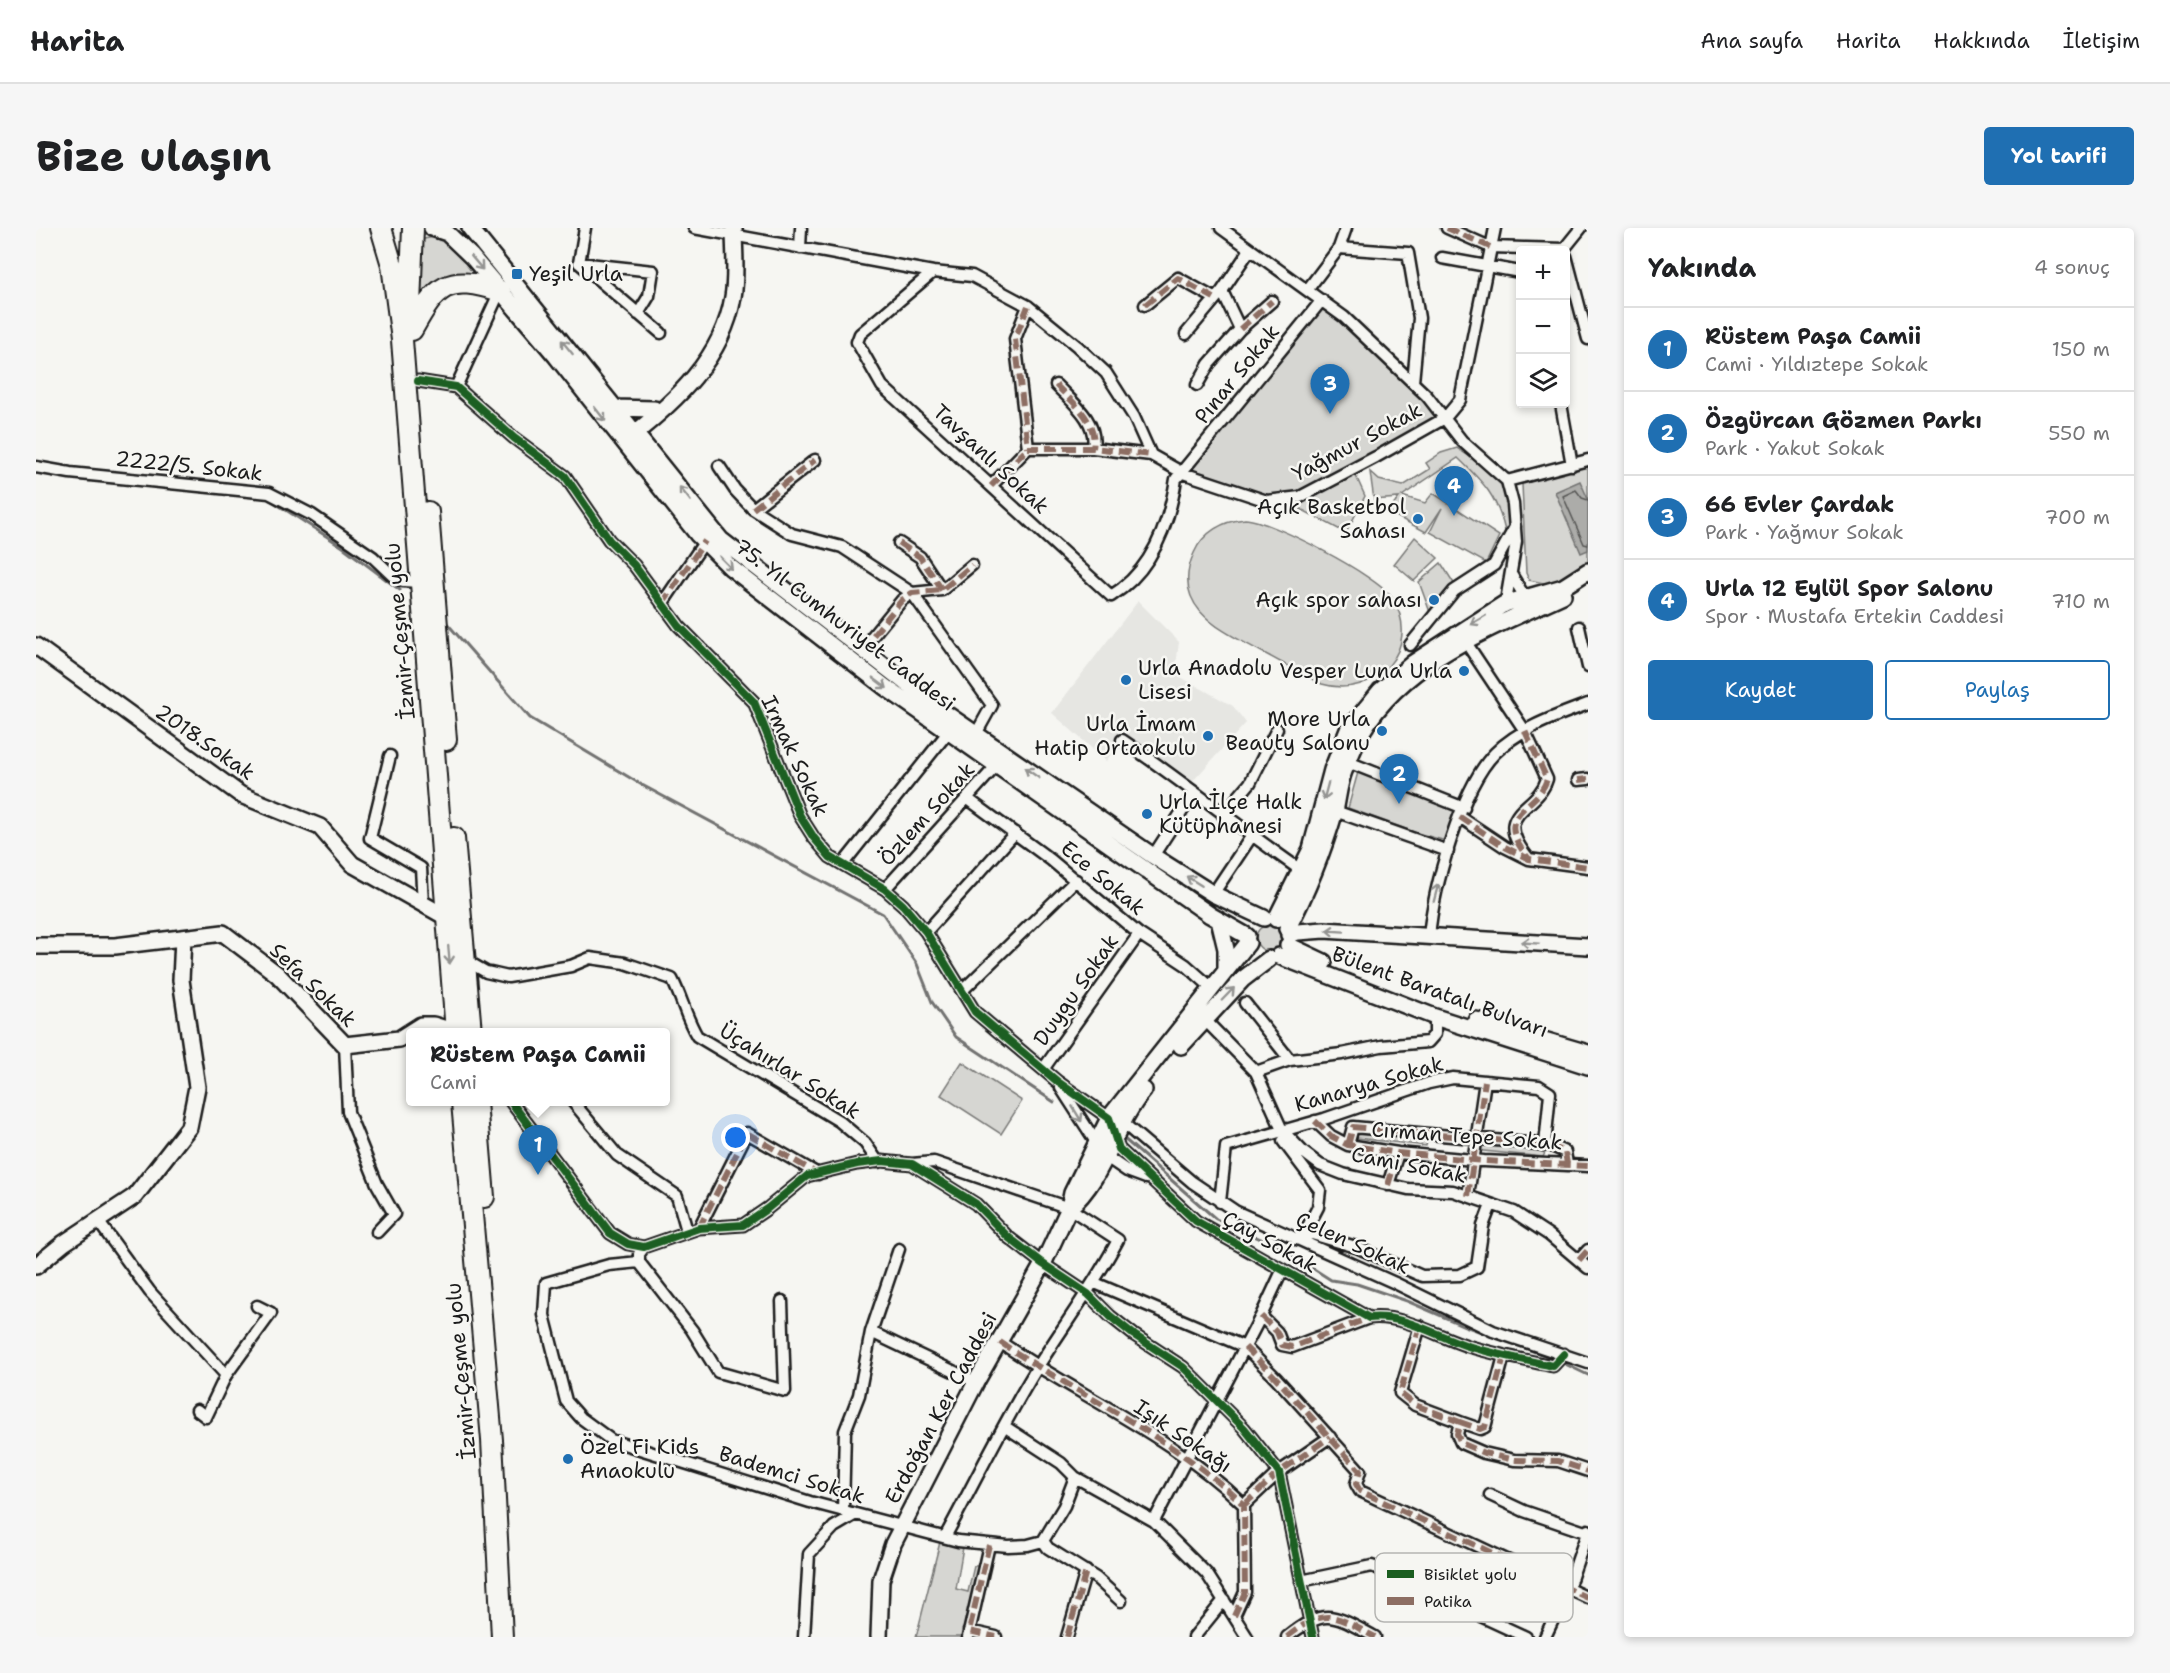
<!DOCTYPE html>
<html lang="tr">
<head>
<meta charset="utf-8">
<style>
  :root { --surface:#fff; --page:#f6f6f6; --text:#202124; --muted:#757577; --line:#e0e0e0; --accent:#1f6fb2 }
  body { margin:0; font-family:"Shantell Sans",sans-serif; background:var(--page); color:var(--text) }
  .controls { position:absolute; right:18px; top:18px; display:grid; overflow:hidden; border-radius:6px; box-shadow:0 3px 9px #0003 }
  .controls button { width:54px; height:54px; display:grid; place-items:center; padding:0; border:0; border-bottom:2px solid var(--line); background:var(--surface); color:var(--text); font:30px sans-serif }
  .you { position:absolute; left:700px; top:910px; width:21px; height:21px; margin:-15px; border:4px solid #fff; border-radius:50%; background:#1a73e8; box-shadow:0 0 0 9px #1a73e833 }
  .badge { display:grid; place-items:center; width:39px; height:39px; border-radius:50%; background:var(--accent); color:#fff; font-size:20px; font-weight:700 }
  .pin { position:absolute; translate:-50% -50px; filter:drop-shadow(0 2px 3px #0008) }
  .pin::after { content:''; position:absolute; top:32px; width:21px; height:18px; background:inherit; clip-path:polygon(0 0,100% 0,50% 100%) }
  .popup { position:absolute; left:370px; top:800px; width:264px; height:78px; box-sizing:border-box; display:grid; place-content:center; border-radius:6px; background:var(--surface); filter:drop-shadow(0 2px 4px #0005); font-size:20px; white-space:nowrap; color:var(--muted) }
  .popup b { font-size:22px; color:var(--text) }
  .popup::after { content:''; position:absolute; left:50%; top:100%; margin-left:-12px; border:12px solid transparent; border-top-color:var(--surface) }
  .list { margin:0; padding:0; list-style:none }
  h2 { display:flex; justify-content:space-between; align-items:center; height:78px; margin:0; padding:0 24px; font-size:26px }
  h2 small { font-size:20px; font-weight:400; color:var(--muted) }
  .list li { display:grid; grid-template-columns:39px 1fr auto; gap:18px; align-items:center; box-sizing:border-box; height:84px; padding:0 24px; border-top:2px solid var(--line) }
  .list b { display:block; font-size:22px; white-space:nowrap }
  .list p { margin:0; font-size:20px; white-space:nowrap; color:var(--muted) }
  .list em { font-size:20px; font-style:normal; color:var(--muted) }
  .actions { display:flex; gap:12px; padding:18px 24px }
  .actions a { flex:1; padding:14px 0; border:2px solid var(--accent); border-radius:6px; text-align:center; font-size:21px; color:var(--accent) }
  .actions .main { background:var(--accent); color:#fff }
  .icon { flex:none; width:33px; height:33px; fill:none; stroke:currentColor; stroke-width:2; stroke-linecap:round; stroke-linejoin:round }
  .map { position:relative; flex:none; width:1552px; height:1409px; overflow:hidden; border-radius:6px }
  header { display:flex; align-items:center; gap:36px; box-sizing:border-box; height:84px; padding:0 30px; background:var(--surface); border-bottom:2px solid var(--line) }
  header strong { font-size:28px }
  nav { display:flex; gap:33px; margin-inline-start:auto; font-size:21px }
  .intro { display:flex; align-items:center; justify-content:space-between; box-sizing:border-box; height:144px; padding:0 36px }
  h1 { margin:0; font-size:42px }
  .button { padding:15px 27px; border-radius:6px; background:var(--accent); color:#fff; font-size:21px; font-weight:700 }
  main { display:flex; gap:36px; padding:0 36px }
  aside { flex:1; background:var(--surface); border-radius:6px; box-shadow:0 3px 9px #0003 }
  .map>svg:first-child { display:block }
  .built { fill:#e6e6e2 }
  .green { fill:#d6d6d2; stroke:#797977; stroke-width:1.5 }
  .water { fill:#acaca9; stroke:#727271; stroke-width:1.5 }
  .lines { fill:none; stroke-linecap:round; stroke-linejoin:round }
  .shore { stroke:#565654; stroke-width:1.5 }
  .stream { stroke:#727271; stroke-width:3 }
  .street-casing { stroke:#1c1c1c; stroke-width:15 }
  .secondary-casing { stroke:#1c1c1c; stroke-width:20 }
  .highway-casing { stroke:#1c1c1c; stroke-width:24 }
  .street { stroke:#f6f6f2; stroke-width:10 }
  .secondary { stroke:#f6f6f2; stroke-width:15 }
  .highway { stroke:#f6f6f2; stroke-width:20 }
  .quiet { stroke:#8d6e63; stroke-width:6; stroke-dasharray:12 6; stroke-linecap:butt }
  .cycleway-casing { stroke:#f6f6f2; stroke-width:11 }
  .cycleway { stroke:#1b5e20; stroke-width:8 }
  .oneway { stroke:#949492 }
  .poi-dot { fill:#1f6fb2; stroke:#f6f6f2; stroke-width:2 }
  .labels { text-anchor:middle; stroke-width:5; stroke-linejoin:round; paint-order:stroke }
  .poi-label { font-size:21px; fill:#1c1c1c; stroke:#f6f6f2; text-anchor:end }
  .street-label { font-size:21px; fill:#1c1c1c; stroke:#f6f6f2 }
  .key { fill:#f6f6f2; stroke:#b5b5b2; stroke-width:1.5 }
  .key-label { font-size:16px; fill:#1c1c1c }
</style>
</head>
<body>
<header>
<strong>Harita</strong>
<nav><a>Ana sayfa</a><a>Harita</a><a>Hakkında</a><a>İletişim</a></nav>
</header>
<div class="intro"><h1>Bize ulaşın</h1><a class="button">Yol tarifi</a></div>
<main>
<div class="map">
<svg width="1552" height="1409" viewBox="0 0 1552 1409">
  <rect width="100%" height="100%" fill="#f6f6f2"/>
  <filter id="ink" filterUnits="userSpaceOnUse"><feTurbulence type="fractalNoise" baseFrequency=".0167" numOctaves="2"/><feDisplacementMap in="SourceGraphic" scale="12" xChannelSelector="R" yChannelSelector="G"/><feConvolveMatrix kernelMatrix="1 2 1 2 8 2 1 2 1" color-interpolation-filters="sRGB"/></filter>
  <g filter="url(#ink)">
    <path class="built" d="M1102 373 1143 414 1139 446 1197 478 1210 495 1156 554 1089 508 1070 533 1016 485Z"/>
    <path class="green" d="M398 9 411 12 446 48 380 77 385 15 388 11Z
      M1286 72 1409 190 1264 269 1231 273 1147 245Z
      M1421 220 1471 253 1479 299 1469 303C1461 268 1448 255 1422 230L1366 268 1389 275 1397 265 1463 308 1450 335 1394 304 1406 280 1390 304 1352 284 1363 270 1338 272 1334 244 1343 252 1367 258 1394 241 1390 235 1405 225Z
      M1552 236V343L1527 359 1493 352 1490 345 1486 256Z
      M1316 245 1320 248 1329 268 1310 305 1257 277Z
      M1209 291C1235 292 1342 348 1356 370 1388 419 1339 472 1286 456 1265 446 1245 434 1224 423 1187 403 1133 380 1158 325 1167 304 1187 293 1209 291Z
      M1379 309 1402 330 1378 353 1358 336Z
      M1405 335 1419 357 1395 387 1383 354Z
      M1322 544 1398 573 1428 580 1414 614 1381 605 1312 580Z
      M1220 710a13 13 0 1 1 26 0a13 13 0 1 1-26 0Z
      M926 834 986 873 965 906 905 867Z
      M1319 905 1392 910 1390 918 1321 910Z
      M1438 915 1496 920 1509 925 1507 929 1438 922Z
      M904 1314 927 1319 920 1361 932 1364 938 1338H944L927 1409H880Z"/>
    <path class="water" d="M1544 253 1552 271V322L1545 325 1519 264Z"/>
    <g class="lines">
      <path class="shore" d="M1552 272 1546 270 1540 262 1527 268 1548 316 1552 317"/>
      <path class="stream" d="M233 271 307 319 364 362
        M409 393 494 490 606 557 847 686 881 736 896 774 920 809 1018 874
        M1086 909 1180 991 1245 1020 1295 1052 1321 1056 1371 1073 1429 1098 1516 1130
        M1527 1135 1552 1147"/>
      <defs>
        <path id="street" d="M549 0 543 35 625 105
          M658 0 897 44 936 48 992 78 1041 118 1070 145 1098 189 1115 227 1147 245 1231 273 1264 269 1340 229 1409 190 1424 172 1459 0
          M1185 0 1308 89 1391 168 1426 213 1471 253 1477 276 1480 314 1469 379
          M1411 0 1454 19 1528 21 1545 0
          M764 20 765 0
          M1303 20 1372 25 1383 90 1377 154
          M1530 28 1552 111
          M1406 30 1484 44
          M543 35 617 43 613 68 602 86
          M897 44 824 106 821 114 846 158 1075 368C1116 343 1133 296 1140 251L1286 72
          M1272 61 1303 20 1310 0
          M1109 77 1142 50 1178 70
          M992 78 979 111 992 220
          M1204 101 1236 73
          M1150 106 1186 63 1213 23
          M382 153 420 159 478 210 529 248 573 312 598 337 643 398 718 474 764 588 778 610 794 629 849 661 867 677 890 704 939 784 1022 854 1073 890 1083 921 1160 993 1333 1090C1369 1086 1401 1109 1435 1119 1462 1127 1489 1132 1517 1138L1528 1126
          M1020 157C1037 175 1062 193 1057 220
          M1161 157 1173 136 1204 101 1186 63
          M420 159 464 63
          M1525 176 1536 237
          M992 220H1057L1115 227
          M683 238 699 262 717 281 756 306 806 319 876 365 956 477 940 506
          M0 239 34 245 233 265 276 287 337 329 357 348 367 353 384 354
          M1471 253 1552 232
          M955 258 992 220
          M717 281 779 232
          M863 315 884 329 906 362
          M1475 346 1493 376
          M626 376 669 313
          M1543 399 1552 439
          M1429 413 1489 503 1511 551C1501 584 1453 582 1493 631
          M1374 417 1418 363 1458 337 1479 299
          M826 421 866 372 876 365 906 362 936 337
          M1086 512C1148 554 1205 601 1266 643
          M354 528 334 610 385 640 387 676
          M1312 534 1428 580
          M1542 552 1552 551
          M932 571 1015 632 1103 706 1150 737 1176 760
          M1299 583 1412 623
          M1187 587 1214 555 1241 501
          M1424 589 1469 619 1493 631 1552 639
          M1117 628 1158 565
          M807 636 913 503
          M849 661 961 537
          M1177 666 1215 609
          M890 704 979 605
          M1393 709C1397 661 1425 559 1459 525 1484 500 1520 488 1552 476
          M429 732 450 744 472 749 535 738 554 730 589 735 636 751C646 770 650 790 661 808L803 893 829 915 842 934
          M927 762 1040 652
          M1209 775 1254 832
          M1168 791 1220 844 1246 902 1267 924 1284 937 1307 946 1372 961 1417 963 1478 984 1513 1007 1552 1040
          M309 817 312 884 341 956 358 986 341 1004
          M1008 840 1103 706
          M1220 844 1254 832 1306 826 1345 818 1392 814 1399 806V789
          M1025 860 1069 928 1091 943 1110 950
          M475 874 574 1005 592 1016 608 1019 663 1000 707 997 732 980 771 948 821 936 846 933 876 936 940 976 972 1009 1007 1036 1052 1066 1074 1088 1098 1107 1147 1139 1208 1200 1243 1244 1277 1409
          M537 874 581 927 641 968 651 1003
          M1279 893 1295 908 1312 917 1362 925 1448 933 1552 938
          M1087 895 1156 954 1199 983 1359 1055 1457 1103 1552 1135
          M1247 913 1284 962 1282 979 1268 1006
          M1312 917 1317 899 1513 917 1529 924 1531 936
          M876 936 898 934 1033 980 1082 1012C1058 1057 1028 1097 1001 1140 967 1195 940 1252 909 1309
          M1352 957 1362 925
          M1432 968 1449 853
          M1184 974 1190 919 1288 891 1393 855 1417 850 1503 858 1514 865 1509 917
          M62 993 114 1064 190 1147
          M663 1000 711 905 782 946
          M1259 1011 1276 1006 1320 1019 1386 1048 1424 1047 1441 1039 1447 998 1455 977
          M608 1019 603 1026V1034L573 1037 510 1055 508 1087 530 1173 545 1190 575 1212 774 1274 922 1313 972 1318 992 1317 1007 1313 1012 1320 1060 1350 1085 1373
          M1543 1032 1552 1022
          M603 1034 656 1102 682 1144 749 1163 746 1073
          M1059 1055 1209 1119 1240 1150 1324 1243 1320 1256 1324 1263 1552 1370
          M1225 1088 1241 1104 1246 1117 1256 1119 1333 1090
          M1384 1098 1364 1165 1379 1177 1424 1194 1421 1206 1425 1215 1448 1225 1478 1232 1522 1233 1552 1243
          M835 1104 940 1154
          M964 1114C1045 1169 1138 1209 1208 1277L1209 1364 1198 1388
          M161 1182 170 1189 190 1147 235 1085 221 1078
          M1424 1194 1444 1201 1449 1199 1468 1128
          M968 1198 1025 1235 1039 1249 1118 1293 1171 1346 1211 1409
          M1454 1267 1488 1283 1552 1305
          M1208 1277 1243 1244 1294 1209
          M807 1283 809 1203 823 1167 835 1104 863 1021
          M1118 1293 1225 1088 1246 1043
          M1007 1313 1028 1278 1039 1249
          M1265 1353 1336 1338 1490 1409
          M933 1403 960 1409
          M768 1409 773 1326 798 1299 820 1286
          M932 1409 953 1317
          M1031 1409 1050 1343
          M1158 1409 1188 1372
          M1251 1409C1290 1378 1298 1387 1339 1409
          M1509 1409 1532 1360 1552 1302"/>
        <path id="secondary" d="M396 0 411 5 436 29 520 128 662 307 694 339 849 459 1174 687 1211 708
          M434 0 685 312 909 485 1117 628 1177 666 1228 690
          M579 180 618 181
          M593 210C639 174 687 130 697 69 701 47 698 22 698 0
          M0 418 205 567 284 599 316 636 410 689
          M1240 691 1275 621 1296 542 1312 502 1344 463 1377 435 1468 376 1527 359 1552 343
          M1183 692 1190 721V743
          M1251 701C1270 667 1288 621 1299 583 1302 570 1303 556 1308 543 1314 530 1319 515 1327 502 1370 431 1456 400 1527 367
          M1253 707 1262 704 1288 702 1552 718
          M1252 717 1288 734
          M0 718H79L187 705 241 746 309 817 363 811 385 797H397L420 804
          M1243 728 1399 789 1552 838
          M1440 792 1552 825
          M1145 818 1207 751 1233 731
          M1033 980C1069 950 1078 897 1108 862
          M0 1038 28 1015 99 968 153 899 161 859 145 752 147 710
          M843 1409 845 1352 857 1316 940 1154 1007 1036 1033 980 1036 965 1073 890 1212 715"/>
        <path id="highway" d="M345 0 356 37 366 112 420 804
          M376 96 374 78 377 0
          M376 102C401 57 411 46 464 63
          M392 284 410 512
          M418 610 435 804
          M426 874 456 1212 466 1409
          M440 874 448 969"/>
      </defs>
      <use href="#street" class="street-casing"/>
      <use href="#secondary" class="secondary-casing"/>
      <use href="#highway" class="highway-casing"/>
      <use href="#street" class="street"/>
      <use href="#secondary" class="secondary"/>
      <use href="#highway" class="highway"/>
      <path class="quiet" d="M1411 0 1454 19
        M1109 77 1142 50 1178 70
        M992 78 979 111 992 220
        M1204 101 1236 73
        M1020 157C1037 175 1062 193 1057 220
        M992 220H1057L1115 227
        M955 258 992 220
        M717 281 779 232
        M863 315 884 329 906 362
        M626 376 669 313
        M826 421 866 372 876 365 906 362 936 337
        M1489 503 1511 551C1501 584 1453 582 1493 631
        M1542 552 1552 551
        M1424 589 1469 619 1493 631 1552 639
        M1279 893 1295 908 1312 917 1362 925 1448 933 1552 938
        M1312 917 1317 899 1513 917 1529 924 1531 936
        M1352 957 1362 925
        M1432 968 1449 853
        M663 1000 711 905 782 946
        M1543 1032 1552 1022
        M1225 1088 1241 1104 1246 1117 1256 1119 1333 1090
        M1384 1098 1364 1165 1379 1177 1424 1194 1421 1206 1425 1215 1448 1225 1478 1232 1522 1233 1552 1243
        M964 1114C1045 1169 1138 1209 1208 1277L1209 1364 1198 1388
        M1209 1119 1240 1150 1324 1243 1320 1256 1324 1263 1552 1370
        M1424 1194 1444 1201 1449 1199 1468 1128
        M1208 1277 1243 1244 1294 1209
        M953 1317 933 1403 960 1409
        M1031 1409 1050 1343
        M1251 1409C1290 1378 1298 1387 1339 1409"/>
      <defs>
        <path id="cycleway" d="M382 153 420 159 478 210 529 248 573 312 598 337 643 398 718 474 764 588 778 610 794 629 849 661 867 677 890 704 939 784 1022 854 1073 890 1083 921 1160 993 1333 1090C1369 1086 1401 1109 1435 1119 1462 1127 1489 1132 1517 1138L1528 1126
          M475 874 574 1005 592 1016 608 1019 663 1000 707 997 732 980 771 948 821 936 846 933 876 936 940 976 972 1009 1007 1036 1052 1066 1074 1088 1098 1107 1147 1139 1208 1200 1243 1244 1277 1409"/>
      </defs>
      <use href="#cycleway" class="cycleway-casing"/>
      <use href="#cycleway" class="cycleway"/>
    </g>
    <defs><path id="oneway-shaft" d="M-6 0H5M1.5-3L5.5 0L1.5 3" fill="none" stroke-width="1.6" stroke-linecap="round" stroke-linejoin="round" transform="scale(1.5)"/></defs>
    <g class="oneway">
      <use href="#oneway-shaft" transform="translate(441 35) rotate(50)"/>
      <use href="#oneway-shaft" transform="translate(531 119) rotate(-129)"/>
      <use href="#oneway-shaft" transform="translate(564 186) rotate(52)"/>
      <use href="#oneway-shaft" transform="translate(649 266) rotate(-128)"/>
      <use href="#oneway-shaft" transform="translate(690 335) rotate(45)"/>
      <use href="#oneway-shaft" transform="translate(1442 392) rotate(150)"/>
      <use href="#oneway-shaft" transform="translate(844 455) rotate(37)"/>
      <use href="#oneway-shaft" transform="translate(996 545) rotate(-145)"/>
      <use href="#oneway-shaft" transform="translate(1290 563) rotate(105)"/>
      <use href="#oneway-shaft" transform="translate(1158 653) rotate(-148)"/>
      <use href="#oneway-shaft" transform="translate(1400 665) rotate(-75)"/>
      <use href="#oneway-shaft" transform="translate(1299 703) rotate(-176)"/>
      <use href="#oneway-shaft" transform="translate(1494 715) rotate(-176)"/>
      <use href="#oneway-shaft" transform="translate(413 727) rotate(85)"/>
      <use href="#oneway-shaft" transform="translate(1192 766) rotate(-46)"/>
      <use href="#oneway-shaft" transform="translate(1041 886) rotate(59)"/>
    </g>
  </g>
  <g class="poi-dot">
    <rect x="475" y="40" width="12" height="12" rx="3"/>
    <circle cx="1382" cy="291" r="6"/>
    <circle cx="1398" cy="372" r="6"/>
    <circle cx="1428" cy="443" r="6"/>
    <circle cx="1090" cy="452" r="6"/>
    <circle cx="1346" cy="503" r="6"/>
    <circle cx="1172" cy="508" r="6"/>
    <circle cx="1111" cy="586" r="6"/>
    <circle cx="532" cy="1231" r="6"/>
  </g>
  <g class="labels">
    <g class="poi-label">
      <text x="493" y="53" text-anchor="start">Yeşil Urla</text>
      <text x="1370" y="286">Açık Basketbol<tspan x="1370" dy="24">Sahası</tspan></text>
      <text x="1386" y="379">Açık spor sahası</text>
      <text x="1102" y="447" text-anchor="start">Urla Anadolu<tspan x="1102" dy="24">Lisesi</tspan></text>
      <text x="1416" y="450">Vesper Luna Urla</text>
      <text x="1334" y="498">More Urla<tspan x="1334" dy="24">Beauty Salonu</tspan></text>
      <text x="1160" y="503">Urla İmam<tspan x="1160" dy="24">Hatip Ortaokulu</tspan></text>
      <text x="1123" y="581" text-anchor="start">Urla İlçe Halk<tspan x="1123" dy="24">Kütüphanesi</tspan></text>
      <text x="544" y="1226" text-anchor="start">Özel Fi Kids<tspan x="544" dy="24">Anaokulu</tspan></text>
    </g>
    <g class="street-label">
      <text transform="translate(1201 146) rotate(-51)" y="7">Pınar Sokak</text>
      <text transform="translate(1321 214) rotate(-28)" y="7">Yağmur Sokak</text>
      <text transform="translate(955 231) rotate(43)" y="7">Tavşanlı Sokak</text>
      <text transform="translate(153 238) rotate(6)" y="7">2222/5. Sokak</text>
      <text transform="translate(809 397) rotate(37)" y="7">75. Yıl Cumhuriyet Caddesi</text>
      <text transform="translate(364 403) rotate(-95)" y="7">İzmir-Çeşme yolu</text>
      <text transform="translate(169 514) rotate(35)" y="7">2018.Sokak</text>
      <text transform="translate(759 528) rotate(65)" y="7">Irmak Sokak</text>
      <text transform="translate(891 586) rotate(-48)" y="7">Özlem Sokak</text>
      <text transform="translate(1067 650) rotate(40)" y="7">Ece Sokak</text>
      <text transform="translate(277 757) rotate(44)" y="7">Sefa Sokak</text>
      <text transform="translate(1040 762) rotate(-55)" y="7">Duygu Sokak</text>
      <text transform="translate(1404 764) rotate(20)" y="7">Bülent Baratalı Bulvarı</text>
      <text transform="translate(754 843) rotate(32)" y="7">Üçahırlar Sokak</text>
      <text transform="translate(1333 856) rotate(-16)" y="7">Kanarya Sokak</text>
      <text transform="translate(1431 908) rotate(4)" y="7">Cırman Tepe Sokak</text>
      <text transform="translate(1373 937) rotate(11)" y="7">Cami Sokak</text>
      <text transform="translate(1234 1014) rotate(29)" y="7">Çay Sokak</text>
      <text transform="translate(1317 1015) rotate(24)" y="7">Çelen Sokak</text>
      <text transform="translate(425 1143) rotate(-95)" y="7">İzmir-Çeşme yolu</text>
      <text transform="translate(905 1180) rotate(-62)" y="7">Erdoğan Ker Caddesi</text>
      <text transform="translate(1147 1208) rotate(34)" y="7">Işık Sokağı</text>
      <text transform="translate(756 1247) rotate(17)" y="7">Bademci Sokak</text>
    </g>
  </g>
  <rect x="1339" y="1325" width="198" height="69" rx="9" class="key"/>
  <rect x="1351" y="1342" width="27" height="8" fill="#1b5e20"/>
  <rect x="1351" y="1369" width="27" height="8" fill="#8d6e63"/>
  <g class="key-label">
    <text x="1388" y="1352">Bisiklet yolu</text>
    <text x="1388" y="1379">Patika</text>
  </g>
</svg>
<div class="controls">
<button>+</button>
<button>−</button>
<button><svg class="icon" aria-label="layers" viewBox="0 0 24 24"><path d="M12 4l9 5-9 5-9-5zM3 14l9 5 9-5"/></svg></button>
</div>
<div class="you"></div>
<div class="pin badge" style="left:502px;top:947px">1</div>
<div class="popup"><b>Rüstem Paşa Camii</b>Cami</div>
<div class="pin badge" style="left:1363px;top:576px">2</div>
<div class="pin badge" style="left:1294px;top:186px">3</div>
<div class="pin badge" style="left:1418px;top:288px">4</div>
</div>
<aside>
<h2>Yakında<small>4 sonuç</small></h2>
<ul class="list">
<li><span class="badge">1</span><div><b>Rüstem Paşa Camii</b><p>Cami · Yıldıztepe Sokak</p></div><em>150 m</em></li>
<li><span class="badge">2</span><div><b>Özgürcan Gözmen Parkı</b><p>Park · Yakut Sokak</p></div><em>550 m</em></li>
<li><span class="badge">3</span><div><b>66 Evler Çardak</b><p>Park · Yağmur Sokak</p></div><em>700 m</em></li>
<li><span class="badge">4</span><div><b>Urla 12 Eylül Spor Salonu</b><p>Spor · Mustafa Ertekin Caddesi</p></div><em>710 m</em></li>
</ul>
<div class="actions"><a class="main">Kaydet</a><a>Paylaş</a></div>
</aside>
</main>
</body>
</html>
